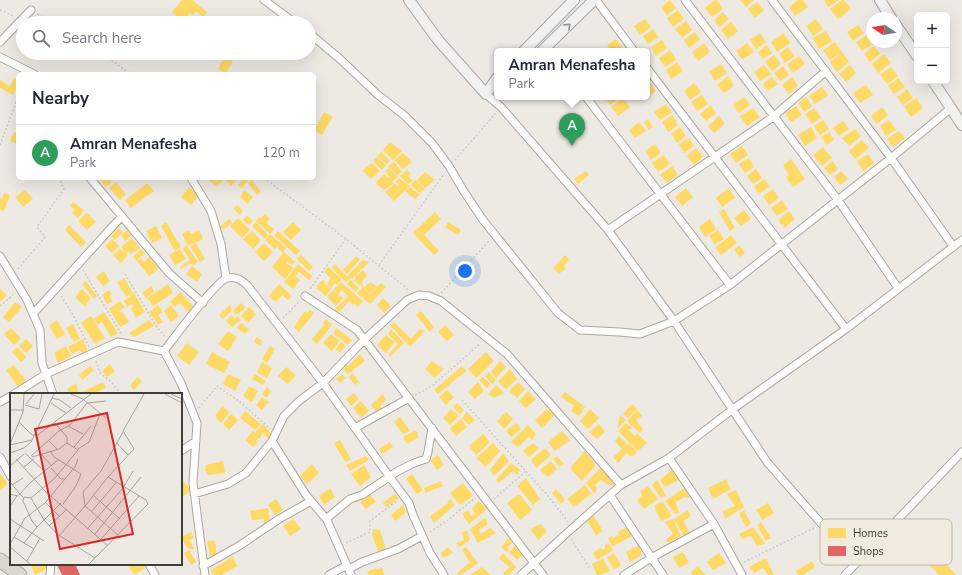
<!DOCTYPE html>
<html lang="en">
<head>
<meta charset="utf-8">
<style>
  :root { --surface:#fff; --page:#f2f2f3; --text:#1f2937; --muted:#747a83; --line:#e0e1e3; --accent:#db2777 }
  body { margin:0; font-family:"Nunito Sans",sans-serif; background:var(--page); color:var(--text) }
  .controls { position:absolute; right:12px; top:12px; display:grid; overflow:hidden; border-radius:6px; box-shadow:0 4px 16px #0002 }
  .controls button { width:36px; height:36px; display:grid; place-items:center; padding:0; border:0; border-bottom:1px solid var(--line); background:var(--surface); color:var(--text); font:20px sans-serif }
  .compass { position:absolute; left:866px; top:12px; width:36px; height:36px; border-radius:50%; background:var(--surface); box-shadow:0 4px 16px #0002; rotate:282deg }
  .you { position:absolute; left:465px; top:271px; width:14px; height:14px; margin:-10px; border:3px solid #fff; border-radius:50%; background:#1a73e8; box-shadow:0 0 0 6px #1a73e833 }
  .badge { display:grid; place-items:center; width:26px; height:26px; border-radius:50%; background:var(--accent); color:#fff; font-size:13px; font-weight:700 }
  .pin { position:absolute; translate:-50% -33px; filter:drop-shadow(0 1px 2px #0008) }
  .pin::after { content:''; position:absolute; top:21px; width:14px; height:12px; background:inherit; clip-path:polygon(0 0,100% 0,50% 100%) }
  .popup { position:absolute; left:494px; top:48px; width:156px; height:52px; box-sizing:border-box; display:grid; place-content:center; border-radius:6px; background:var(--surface); filter:drop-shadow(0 1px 3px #0005); font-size:13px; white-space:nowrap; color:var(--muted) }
  .popup b { font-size:15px; color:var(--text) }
  .popup::after { content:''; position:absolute; left:50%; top:100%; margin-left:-8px; border:8px solid transparent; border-top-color:var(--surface) }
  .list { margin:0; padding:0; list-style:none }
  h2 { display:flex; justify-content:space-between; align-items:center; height:52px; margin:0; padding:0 16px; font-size:17px }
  h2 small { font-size:13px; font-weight:400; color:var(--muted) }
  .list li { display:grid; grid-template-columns:26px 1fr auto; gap:12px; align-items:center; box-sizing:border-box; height:56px; padding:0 16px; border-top:1px solid var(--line) }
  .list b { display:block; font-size:15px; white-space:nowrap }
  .list p { margin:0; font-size:13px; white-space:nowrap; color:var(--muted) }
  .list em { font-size:13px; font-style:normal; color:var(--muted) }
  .icon { flex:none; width:22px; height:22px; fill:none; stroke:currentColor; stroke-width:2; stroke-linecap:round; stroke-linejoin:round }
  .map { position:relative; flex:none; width:962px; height:575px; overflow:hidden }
  .search { position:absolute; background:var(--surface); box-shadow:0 4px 16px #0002; left:16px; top:16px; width:300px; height:44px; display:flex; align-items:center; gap:10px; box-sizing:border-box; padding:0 14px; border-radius:22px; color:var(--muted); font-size:15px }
  .panel { position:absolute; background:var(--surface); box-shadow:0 4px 16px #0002; left:16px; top:72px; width:300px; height:108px; border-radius:6px }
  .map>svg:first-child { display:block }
  .homes { fill:#ffd966 }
  .shops { fill:#e06666 }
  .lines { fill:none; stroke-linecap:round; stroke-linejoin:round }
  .street-casing { stroke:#aaa8a3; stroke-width:9 }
  .secondary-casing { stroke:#aaa8a3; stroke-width:12 }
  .highway-casing { stroke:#adaa9d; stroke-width:15 }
  .path { stroke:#cbcbc8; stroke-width:1.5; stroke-dasharray:2 2; stroke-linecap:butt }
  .street { stroke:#fcfcfb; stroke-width:7 }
  .secondary { stroke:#f1f1ed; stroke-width:10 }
  .highway { stroke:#d9d8ce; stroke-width:13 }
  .oneway { stroke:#8f8e89 }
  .inset-road { fill:none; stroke:#a7a49f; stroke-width:1 }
  .view { fill:#d62828; fill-opacity:0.15; stroke:#d62828; stroke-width:2 }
  .inset-edge { fill:none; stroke:#3f3d38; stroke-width:2 }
  .key { fill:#f1eadf; stroke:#bcb6ad; stroke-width:1 }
  .key-label { font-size:11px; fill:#3f3d38 }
</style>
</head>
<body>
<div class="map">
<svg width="962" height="575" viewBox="0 0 962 575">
  <rect width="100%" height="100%" fill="#ede9e3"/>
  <path class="homes" d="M182 0H192L207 12 203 17 196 11 193 15 190 13 183 21 172 12Z
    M670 0 676 8 667 15 661 7Z
    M715 0H717L723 9 712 17 705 8Z
    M740 0H754L746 7Z
    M798 0H803L808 7 795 16 789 7Z
    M824 0H839L828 7Z
    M842 0H844L851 9 838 19 830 9Z
    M757 2 764 10 755 18 748 9Z
    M678 10 684 19 673 27 667 18Z
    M723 12 729 19 720 27 714 20Z
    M645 19 651 27 640 35 634 26Z
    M816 19 823 29 813 36 806 26Z
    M686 21 692 30 682 38 675 29Z
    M731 22 738 31 728 39 721 30Z
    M858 25 864 33 853 41 847 32Z
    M653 29 659 37 648 44 643 36Z
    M826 31 832 41 819 49 813 38Z
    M695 32 700 40 689 48 684 40Z
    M760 33 766 42 756 49 750 40Z
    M784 33 790 43 777 52 771 42Z
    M867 35 873 44 862 51 856 42Z
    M616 39 622 48 617 51H611L607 45Z
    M662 40 667 48 656 56 651 47Z
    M835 42 849 62 837 72 830 62 842 52 830 60 823 50Z
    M704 43 710 52 698 61 692 52Z
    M747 43 754 52 742 60 736 51Z
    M767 45 772 53 763 59 758 52Z
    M874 46 880 54 870 62 864 54Z
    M788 47 795 56 785 63 779 54Z
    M670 50 676 60 665 67 659 58Z
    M884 54 891 63 878 73 872 64Z
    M774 55 781 64 772 71 765 62Z
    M225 56 233 61 226 73 218 69Z
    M799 56 805 64 793 73 787 65Z
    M677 62 683 71 671 79 666 70Z
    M721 64 727 73 715 81 709 72Z
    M764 65 771 74 760 81 754 72Z
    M850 65 856 73 846 82 839 74Z
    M783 66 789 75 780 81 774 73Z
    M891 67 898 76 887 84 880 75Z
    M728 76 734 85 724 93 717 85Z
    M772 77 778 84 768 91 763 84Z
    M792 77 798 86 789 94 782 85Z
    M14 78 18 80V85L13 95 0 88V80L10 86Z
    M898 78 905 87 894 94 888 86Z
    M649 81 656 91 647 97V83Z
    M694 83 701 92 690 100 684 91Z
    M866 85 873 95 860 103 853 93Z
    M822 87 828 95 815 104 809 96Z
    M907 89 913 98 903 105 897 97Z
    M702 95 708 104 697 111 691 102Z
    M604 97H620L610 105Z
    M744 97 750 105 739 113 733 105Z
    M806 97 812 106 804 112 798 103Z
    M623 98 630 107 618 116 611 107Z
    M916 98 923 108 911 117 904 107Z
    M666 104 672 112 660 120 654 112Z
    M711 105 716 113 706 121 700 114Z
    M796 106 802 115 791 122 785 113Z
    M882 107 888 115 877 124 871 116Z
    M753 108 760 117 747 126 740 116Z
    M814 108 821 117 812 124 805 114Z
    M324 112 333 117 322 135 314 130Z
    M672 115 678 125 668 132 662 122Z
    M719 116 725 124 714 133 708 126Z
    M648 119 653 127 649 130 644 122Z
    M823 120 829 129 820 135 814 126Z
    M889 120 896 130 886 136 880 126Z
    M843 121 849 129 839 136 833 128Z
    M639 122 646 131 635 138 629 130Z
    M680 127 686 136 677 143 671 134Z
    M811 127 817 138 805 146 798 135Z
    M855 129 861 136 849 146 842 138Z
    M899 131 905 138 893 147 887 139Z
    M14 132 18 133V144L10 141Z
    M829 132 834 140 827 145 821 137Z
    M689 138 694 146 684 153 679 144Z
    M862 140 869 148 855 159 849 151Z
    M390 142 402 151 393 160 383 150Z
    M655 144 661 153 651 160 645 151Z
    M742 146 748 155 736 163 730 154Z
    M823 147 832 158 822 166 813 155Z
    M696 148 703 157 694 165 687 156Z
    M381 152 390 161 387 164 377 156Z
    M403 153 412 162 403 169 394 160Z
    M868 154 874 163 863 171 857 161Z
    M664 155 670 164 658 172 652 163Z
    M377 157 386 165 382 170 373 161Z
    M749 158 754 167 745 173 739 164Z
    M791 159 805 179 793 187 786 177 789 175 783 165Z
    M833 161 838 169 830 175 824 168Z
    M394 162 402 172 397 175 388 166Z
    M372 163 380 171 371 179 362 171Z
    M672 166 678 175 667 183 660 175Z
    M389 168 398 177 392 182 394 183 384 190 375 183 384 174 388 178 390 177 385 172Z
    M756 169 762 178 753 184 747 176Z
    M407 170 411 174 408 176 413 181 408 184 400 176Z
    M586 171 589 175 578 184 574 179Z
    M841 171 848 179 840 185 834 177Z
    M425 172 435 180 425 188 417 180Z
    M99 178H108L112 182 106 187 99 179Z
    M206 178H225L217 187Z
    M228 178H236L237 180 231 186 225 180Z
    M244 178H247L249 180 241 188 238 185Z
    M399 178 410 186 394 201 385 192 395 183 398 187 399 185 396 182Z
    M764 179 770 186 759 194 754 187Z
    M252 180 261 192 257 195 248 183Z
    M416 180 425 189 420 193 410 185Z
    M116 182 126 194 120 200 109 188Z
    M147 183 154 191 131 208 125 200Z
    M189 187 199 195 191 205 181 197Z
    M410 187 420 195 415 199 405 191Z
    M686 188 693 197 682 206 675 197Z
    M729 188 735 198 722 207 716 198Z
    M773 189 779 198 769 205 763 196Z
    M25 190 33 199 23 207 15 197Z
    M244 190 253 197 248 204 240 197Z
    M4 193 10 195 4 211 0 210V198L2 199Z
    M782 200 788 209 777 216 771 208Z
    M73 202 84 210 78 218 72 213 75 210 70 206Z
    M237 205 243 211 240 215 233 208Z
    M724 209 735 228 730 231 719 212Z
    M744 210 751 219 741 226 734 218Z
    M789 211 795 219 785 228 778 220Z
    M435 212 441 219 424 235 439 251 434 255 413 233Z
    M87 213 96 222 87 230 78 221Z
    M265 214 270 219 266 223 274 229 270 234 256 221 259 217 261 218Z
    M247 215 253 221 249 225 243 220Z
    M238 218 250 230 242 238 230 226Z
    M229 219 232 223 223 230 220 227Z
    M710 219 716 229 705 237 699 227Z
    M166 222 181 247 175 251 161 226Z
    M256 222 268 235 265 239 252 226Z
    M293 222 301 230 291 240 283 232Z
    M448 222 461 230 458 235 445 227Z
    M69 225 86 242 81 247 65 230Z
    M156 226 162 238 152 243 146 231Z
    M118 228 123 232 115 240 111 236Z
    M127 230 131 236 125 241 121 235Z
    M189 230 191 234 199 230 203 239 188 246 182 234Z
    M718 230 724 239 715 244 709 236Z
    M252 231 261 240 253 249 243 239Z
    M278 231 300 251 296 255 274 236Z
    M270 234 286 248 283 253 277 247 275 249 265 240Z
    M731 235 737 243 721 255 715 248Z
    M132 238 140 248 131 254 129 251 126 254 121 247Z
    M112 239 119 246 112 253 105 246Z
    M196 243 205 259 200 262 190 246Z
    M264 243 273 252 264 261 255 252Z
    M186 245 198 262 193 266 191 263 181 269 180 267 190 260 183 249Z
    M739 245 745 253 740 257 734 250Z
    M120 249 128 255 121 263 113 255Z
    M141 249 145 253 136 261 133 257Z
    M180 249 186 259 175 265 169 255Z
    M284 252 295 262 292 265 288 261 286 263 294 268 285 279 272 267Z
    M301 255 313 267 309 271 297 259Z
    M565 255 569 259 564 266 566 268 559 274 553 268Z
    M356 256 360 259 347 274 343 270Z
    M149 257 159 268 149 276 137 261 141 258 144 262Z
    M363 260 369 262 352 279 351 278 346 282 332 268 335 264 347 276Z
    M298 264 312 276 309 280 299 272 295 276 300 280 293 289 284 282Z
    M192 266 202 274 197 282 186 274Z
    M328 267 342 279 337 285 335 283 331 288 327 284 331 278 324 272Z
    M363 270 367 276 362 281 363 287 370 295 381 283 386 287 370 304 357 293 363 287 354 281 356 276Z
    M104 271 110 281 103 286 96 277Z
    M124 278 133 293 127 297 117 283Z
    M323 280 325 282 324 283 331 289 326 296 316 288 319 283Z
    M350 280 353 281 352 285 353 283 359 288 356 292 347 284Z
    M86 281 97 296 94 299 82 284Z
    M341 282 363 301 358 307 354 303 353 305 349 301 337 314 334 310 348 296 342 290 338 294 334 289Z
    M370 282 377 287 370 294 364 288Z
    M168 284 173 293 153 306 147 298Z
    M279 284 292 296 288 300 282 295 276 302 269 296Z
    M151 286 154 291 146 298 142 293Z
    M0 289 7 295 0 302Z
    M82 289 91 299 87 302 85 307 76 298 78 293Z
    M109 290 112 294 109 296 113 301 107 304 102 295Z
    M333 290 343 298 336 306 327 297Z
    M180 292 193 306 188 312 180 303 175 307 170 302Z
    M134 293 145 312 136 318 131 308 134 306 132 304 127 307 124 301Z
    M383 298 391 306 384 313 377 305Z
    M120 301 125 307 119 311 121 313 123 312 129 322 120 327 109 309Z
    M15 302 22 307 9 322 3 317Z
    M241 303 246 308 236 315 233 310Z
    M158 305 163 312 158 315 163 322 158 325 149 312Z
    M171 305 179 316 171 322 164 311Z
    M230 305 232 310 223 319 219 315Z
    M249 307 256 314 248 323 241 316Z
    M310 310 314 313 299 332 294 327 305 311 307 313Z
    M421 311 434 327 430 332 416 315Z
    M104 312 118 333 111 337 102 322 98 324 93 319Z
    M231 315 235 319 237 316 241 320 232 327 226 321Z
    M91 316 105 338 95 344 81 323Z
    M326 319 332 325 317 344 312 339 324 325 323 323Z
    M57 320 65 334 57 339 49 326Z
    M149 320 154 326 134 337 129 333Z
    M394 322 411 339 420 329 425 331 410 347 390 325Z
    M241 323 249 329 245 334 237 328Z
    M73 324 80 339 74 342 66 328Z
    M445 325 454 335 447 341 438 332Z
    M11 328 21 338 14 345 4 334Z
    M336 328 352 340 348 345 333 333Z
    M391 329 404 343 390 357 388 355 398 344 388 334Z
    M228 331 237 337 228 351 218 344Z
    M331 334 340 341 332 351 323 343Z
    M386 335 395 342 386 353 377 345Z
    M256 337 262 340 261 346 254 342Z
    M26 339 33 346 26 353 19 346Z
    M83 339 88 351 83 355 80 350 72 354 68 347Z
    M341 342 346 346 340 352 335 350Z
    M187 343 199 352 189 365 177 356Z
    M66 346 71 356 58 363 54 353Z
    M270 346 275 349 267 363 262 359Z
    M17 347 26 357 21 362 12 352Z
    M212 352 230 362 224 373 206 364Z
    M486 352 494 361 476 378 468 369Z
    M360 354 365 361 348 374 342 368 346 364 348 366Z
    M432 361 443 369 435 378 425 369Z
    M500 361 506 367 496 378 491 372Z
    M262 362 272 368 267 378 257 372Z
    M110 364 115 371 107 377 102 371Z
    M14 365 26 381 18 387 6 370Z
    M90 366 94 370 82 380 79 375Z
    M462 366 466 371 438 394 434 390Z
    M286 367 296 375 288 384 278 376Z
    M510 369 517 379 506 389 498 382Z
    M489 372 496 380 492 384 485 376Z
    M353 373 359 382 355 385 349 377Z
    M228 374 241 380 235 391 223 384Z
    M255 374 266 381 263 385 252 379Z
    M342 374 346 378 340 383 336 379Z
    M137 377 142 381 134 390 130 386Z
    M483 377 491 384 487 388 479 380Z
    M103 382 106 388 92 394H83L82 392Z
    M478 382 484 391 475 399 468 392Z
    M518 382 525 389 517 398 509 391Z
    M76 383 79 394H70L67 389Z
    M496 385 504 393 494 398 488 394Z
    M249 386 258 391 252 402 243 396Z
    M267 387 271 391 266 398 262 394Z
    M447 390 454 397 446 405 439 397Z
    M528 391 536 399 526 408 519 401Z
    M565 392 585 407 579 416 571 411 574 406 561 397Z
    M354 393 359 399 351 406 346 399Z
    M383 394 386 400 380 406 383 410 377 413 371 405Z
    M262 397 269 402 262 410 256 405Z
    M361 401 369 411 361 418 353 408Z
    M457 403 464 410 460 414 453 407Z
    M632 404 637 409 628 418 623 414Z
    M222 406 230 412 221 423 215 416Z
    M451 409 459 416 450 425 443 418Z
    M547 409 555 415 542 428 535 420Z
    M590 409 599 418 588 429 580 421Z
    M637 410 642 416 636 420 643 429 640 433 627 421Z
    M245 411 261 424 255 430 240 418Z
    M467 412 475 420 469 425 462 418Z
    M506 412 513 419 504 429 497 421Z
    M231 414 238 420 229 430 223 424Z
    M620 415 626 420 617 429Z
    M400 417 410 431 403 434 394 422Z
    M461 419 467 427 456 436 450 428Z
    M516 423 521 429 511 437 506 431Z
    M626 423 632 428 629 430 635 436 637 433 647 443 638 451 618 431Z
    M263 424 273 436 270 441 263 433 259 439 258 437 256 441 258 443 253 447 245 440 253 431 255 433Z
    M599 424 605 432 597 439 589 432Z
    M528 425 536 434 532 440 529 437 518 447 511 442Z
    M416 430 419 437 407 444 403 437Z
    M562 431 570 440 555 451 548 442Z
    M483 434 490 442 476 455 469 446Z
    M619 436 627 444 622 449 615 441Z
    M340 440 351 459 345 462 334 443Z
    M390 442 393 447 382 454 379 449Z
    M493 443 500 451 486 467 476 458Z
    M533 443 539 448 529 457 523 451Z
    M629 443 637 452 632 457 627 453 618 463 613 457Z
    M545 448 551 455 536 468 531 460Z
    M585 451 596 465 582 481 570 468Z
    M503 453 509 461 494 476 490 470Z
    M438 455 444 465 437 470 430 460Z
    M366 456 369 460 350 471 346 465Z
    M557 456 564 464 560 467 553 459Z
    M223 461 225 473 208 475 205 470 206 465Z
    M551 461 557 469 548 477 540 470Z
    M511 463 520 470 517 475 513 471 499 483 496 480Z
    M312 464 319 473 307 484 300 476Z
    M364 465 371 477 360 486 351 474Z
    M600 468 615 484 610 486 601 480 595 485 597 488 595 494 586 483Z
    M673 469 681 479 665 487 660 480Z
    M0 473 8 484 0 491Z
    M412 474 423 490 417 494 406 479Z
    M181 478 191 490 181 498Z
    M526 478 540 499 533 505 517 486Z
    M726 479 731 489 713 499 708 488Z
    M657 480 666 496 661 498 652 485Z
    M441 481 443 486 425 493 424 488Z
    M463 483 473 496 460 505 450 493Z
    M585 485 591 494 574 507 567 499Z
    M648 486 658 499 644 509 637 500 642 496 640 491Z
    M686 487 690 498 685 497 676 502 679 513 675 514 665 501Z
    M330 488 335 497 324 505 319 496Z
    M556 489 565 500 561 504 552 493Z
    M736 490 744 507 725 519 723 511 735 506 727 494Z
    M370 494 376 502 366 509 360 502Z
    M395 494 399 498 386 507 383 503Z
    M519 494 532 510 520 520 507 503Z
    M276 499 283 510 275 515 268 505Z
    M450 499 455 505 434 523 430 516 447 504Z
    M479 501 487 509 469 524 462 514 468 510 471 516 475 514 472 508Z
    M662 501 672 516 661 521 654 506Z
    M768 503 774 513 762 520 756 510Z
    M403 505 406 512 395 521 391 515Z
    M268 508 270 522 264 524V519L252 520 250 511Z
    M688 510 691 516 683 521 690 533 684 536 674 519Z
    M744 510 751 524 746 527 739 513Z
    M593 515 603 531 596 535 586 519Z
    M485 518 488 524 479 530 481 534 490 528 496 533 478 543 470 529Z
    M293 519 301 529 290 536 283 526Z
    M673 519 681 536 668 543 666 540 673 534 665 522Z
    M761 522 771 538 766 541 757 525Z
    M541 524 547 532 538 540 530 529Z
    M627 527 632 536 612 547 608 538 612 536 613 538 619 535 618 532Z
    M753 527 765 544 757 546 751 536 742 539 739 534Z
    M373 529 380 530 386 550 378 551 372 535Z
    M467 530 470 540 460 547 456 543 464 540 462 533Z
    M191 532 194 538 189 540 194 549H188L181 537Z
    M509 538 513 543 507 547 509 550 507 552 501 547Z
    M207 541H215L217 556 210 557Z
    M608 543 613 550 597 560 593 553 600 548 603 550 605 548V545Z
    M515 545 523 554 518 560 509 553Z
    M639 545 642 555 630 562 626 552Z
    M448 547 453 553 443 558 441 553Z
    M466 547 478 563 461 575H458L457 573 470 562 462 550Z
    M933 549 956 575H939L923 558Z
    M189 550 196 562 191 565 184 553Z
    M683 552 689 563 679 568 673 557Z
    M503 553 516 567 509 575H505L503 573 510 567 499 559Z
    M614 553 621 565 614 570 607 558Z
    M719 553 726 563 713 570 707 562Z
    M233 556 237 566 222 575H213L211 570Z
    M766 558 774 575H768L763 568 755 573 749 567Z
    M603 559 610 571 601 575H597L592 564Z
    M812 561 815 567 803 575H798L796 571Z
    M30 564H46L48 568 35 575Z
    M126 564H143L145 568 135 575Z
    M698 566 705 575H692L691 572Z
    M382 567 384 575H369L367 572 376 568 377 570Z
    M482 567 491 575H470Z"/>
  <path class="shops" d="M59 564H75L80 575H62L57 565Z"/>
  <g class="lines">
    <defs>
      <path id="street" d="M264 0 295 23
        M596 0 634 51
        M685 0 838 200 898 288
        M772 0 891 158 953 246
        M309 33 340 59 377 94 405 116 432 143 449 166 463 190 483 220 558 313 580 330 620 332 640 334 674 321 608 230 501 107 486 94
        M0 42 31 10
        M0 57 34 74
        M647 68 846 329
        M586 97 730 285
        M90 178 169 273 203 303
        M191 178 211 211 221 244 226 278
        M608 230 773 117 826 71
        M0 256 27 300 40 330 42 363 53 394
        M305 296 357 330 543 575
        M33 314 122 216
        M14 394 46 374 118 342 164 351
        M0 402 11 396
        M355 428 409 398
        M272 441 306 495 327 520 351 575
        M181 451 196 441
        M0 457 11 477
        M669 458 714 524 742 575
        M194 494 228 484 246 473 272 441 284 416 299 401 323 383 364 340 407 300 419 295 429 296 441 301 507 354 621 485
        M610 495 663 575
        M326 519 350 499 362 495 398 471 414 463 426 459 428 452 432 428
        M856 563 767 462 674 321 730 285 891 158 951 108
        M149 564 155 575
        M203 566 239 546 279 519 311 501
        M349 569 362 562 398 549 422 536
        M50 575 51 564
        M205 575 193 483 197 423 181 383 164 351C174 338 216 281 227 278 236 276 241 280 247 285L323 383 389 476 409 503 413 515 430 553 444 575
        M329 575 347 565
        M521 575 567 533 621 485 669 458 733 409 846 329 962 240
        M624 575 651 558 714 524
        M845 575 962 452"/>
      <path id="secondary" d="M409 0 438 40 486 94
        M880 0 891 18
        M896 25 917 56
        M524 51 574 0
        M542 51 594 0
        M933 81 962 125
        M486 94 497 78"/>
      <path id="highway" d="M0 560 20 575"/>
    </defs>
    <use href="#street" class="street-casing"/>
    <use href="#secondary" class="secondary-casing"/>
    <use href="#highway" class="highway-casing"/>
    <path class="path" d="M0 10 13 16
      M37 14 53 23
      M102 53 130 74
      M0 145 18 97
      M455 160 496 113
      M264 178 346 239 410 291
      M379 265 444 174
      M18 269 45 237 37 227 64 189 59 178
      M83 270 122 335
      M125 274 156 326 165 337
      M310 289 346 239
      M441 293 490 240
      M61 296 72 313 89 347
      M0 306 14 294
      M283 318 300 301
      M96 361 100 373 111 382 121 394
      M415 395 432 386 481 343
      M462 400 548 496 568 522
      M199 408 217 386 239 401 270 429
      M494 499 526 471
      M430 532 448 520 475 498
      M571 539 590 569
      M346 543 370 532V521L398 500
      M744 562 814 528"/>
    <use href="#street" class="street"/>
    <use href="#secondary" class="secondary"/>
    <use href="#highway" class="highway"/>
  </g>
  <defs><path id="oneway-chevron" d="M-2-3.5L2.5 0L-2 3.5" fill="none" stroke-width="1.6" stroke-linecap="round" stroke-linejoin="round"/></defs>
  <use class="oneway" href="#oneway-chevron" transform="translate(568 26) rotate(-44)"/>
  <g transform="translate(10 393)">
    <rect width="172" height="172" fill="#ede9e3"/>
    <path class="inset-road" d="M61 1 73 6 96 25M155 1 172 10M161 1 172 6M42 5 50 7 61 15M41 10 56 20M16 11 24 1M15 12 29 16 32 1M0 17H14M9 29 22 42H28L81 1M44 29 57 44V50M58 33 73 41M38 47 47 56M106 49 118 62M0 51 13 19 14 1M0 52 22 47M64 54 81 33M68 56 79 49 90 21M40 58 44 64 71 81 66 93 53 111M0 60 14 55 21 49 44 1M15 60 35 79M31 61 42 73M21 63 49 38 60 32 77 10 96 8M6 66 36 99 98 153M0 73 14 61M14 74 24 66M41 75 51 86H55M98 84 75 113 73 99 91 78 113 39M98 84 124 56 113 38 134 1M0 89 10 101 7 103 0 101M2 92 13 85M84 103 110 126M13 104 10 101 20 90 49 66M21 105 14 104 13 108 22 128 27 134 34 127 21 105 45 85 68 57 57 50 49 56 22 64M35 109 50 124M51 110 34 127 47 141 85 165M0 113 7 103M81 119 106 90M0 126 34 148M39 133 57 116M78 135 113 95 123 78M85 141 131 84M49 143 75 113 108 142M4 144 24 156M91 146 129 103M14 150 27 134M0 151 15 125 35 110 65 74 68 66M0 154 20 171M17 168 30 145M79 171 138 111 136 107 98 84"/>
    <path class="view" d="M97 20 123 141 50 156 25 36Z"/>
    <rect width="172" height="172" class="inset-edge"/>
  </g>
  <rect x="820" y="519" width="132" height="46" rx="6" class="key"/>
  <rect x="828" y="528" width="18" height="10" fill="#ffd966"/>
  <rect x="828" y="546" width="18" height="10" fill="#e06666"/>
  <g class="key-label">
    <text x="853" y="537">Homes</text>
    <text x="853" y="555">Shops</text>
  </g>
</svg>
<div class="controls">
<button>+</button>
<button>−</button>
</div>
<svg class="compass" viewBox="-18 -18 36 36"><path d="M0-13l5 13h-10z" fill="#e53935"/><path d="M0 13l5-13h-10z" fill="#747a83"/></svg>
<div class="you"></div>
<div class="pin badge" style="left:572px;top:146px;background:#2e9e5b">A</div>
<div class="popup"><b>Amran Menafesha</b>Park</div>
<div class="search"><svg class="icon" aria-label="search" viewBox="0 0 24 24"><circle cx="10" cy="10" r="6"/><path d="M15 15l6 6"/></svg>Search here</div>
<section class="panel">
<h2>Nearby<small></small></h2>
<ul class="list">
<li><span class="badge" style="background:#2e9e5b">A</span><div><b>Amran Menafesha</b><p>Park</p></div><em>120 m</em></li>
</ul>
</section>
</div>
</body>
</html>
